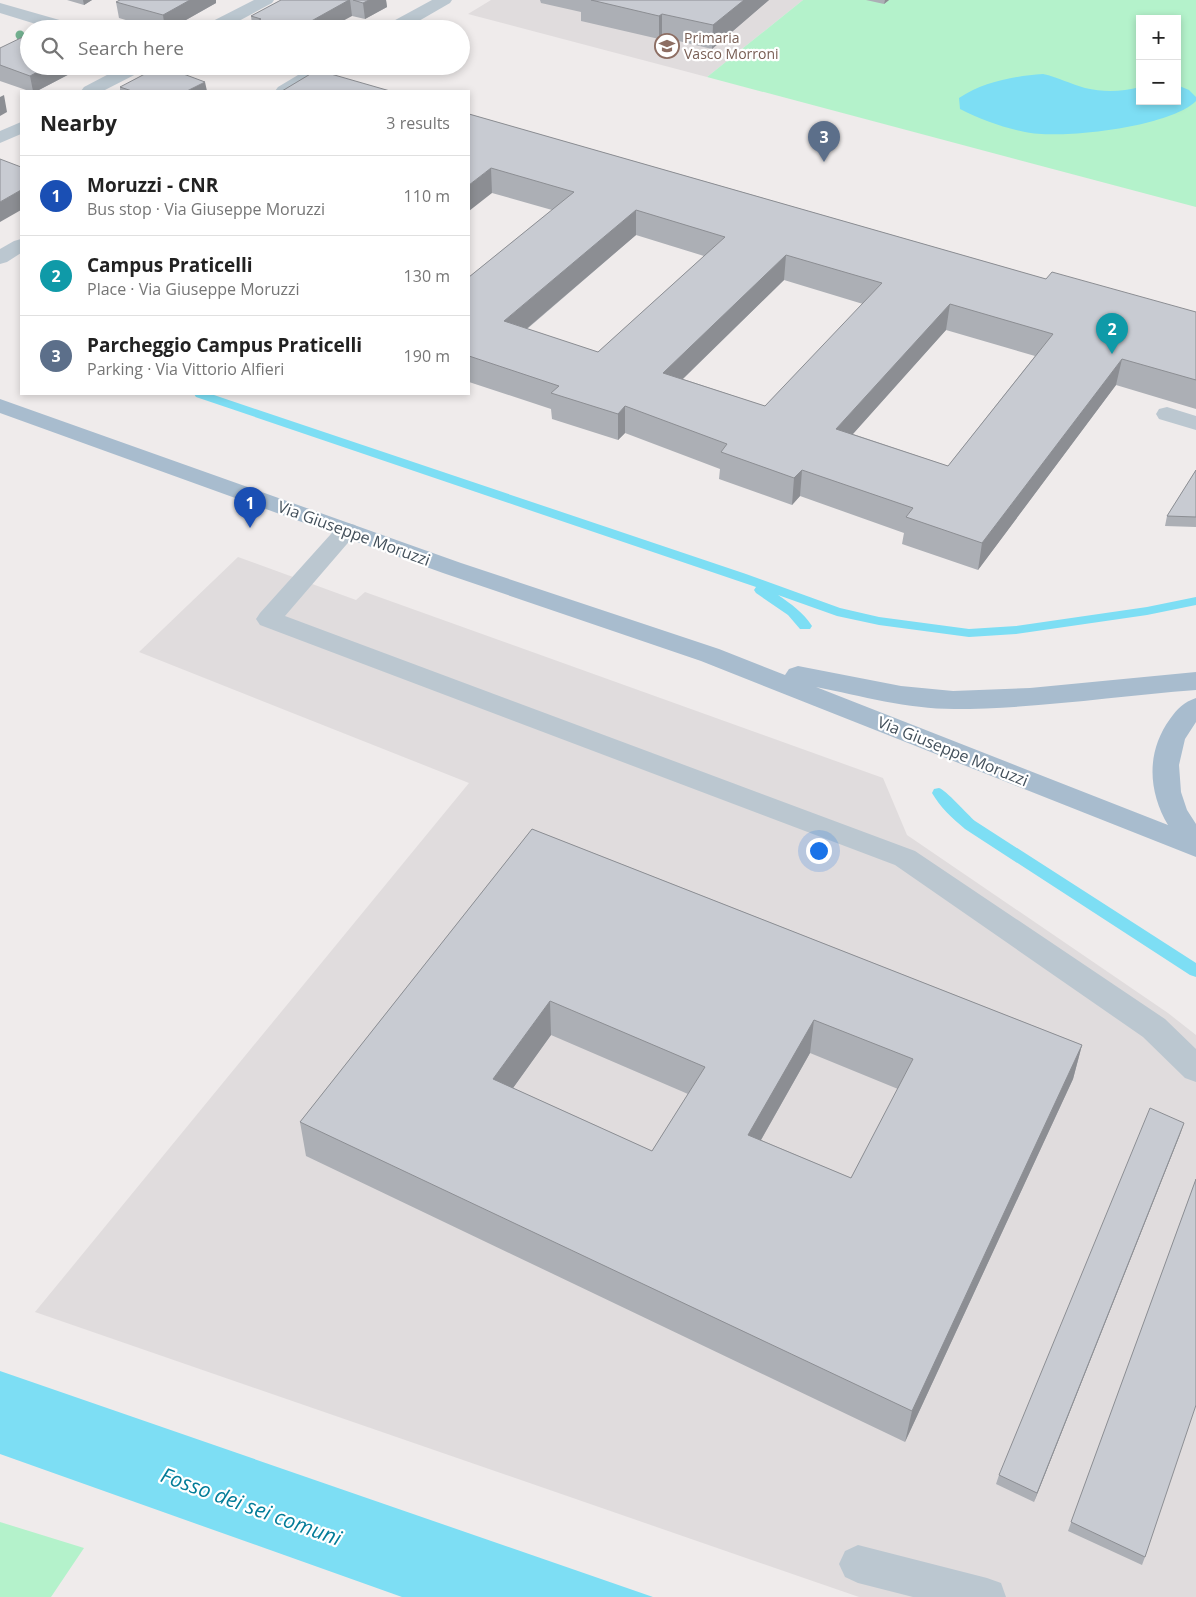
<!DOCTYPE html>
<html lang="en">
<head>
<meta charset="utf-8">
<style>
  :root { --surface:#fff; --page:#f2f2f2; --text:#222; --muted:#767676; --line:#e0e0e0; --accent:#0b8043 }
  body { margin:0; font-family:"Open Sans",sans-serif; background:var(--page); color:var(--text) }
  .controls { position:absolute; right:15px; top:15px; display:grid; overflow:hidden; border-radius:0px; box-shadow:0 2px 8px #0003 }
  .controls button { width:45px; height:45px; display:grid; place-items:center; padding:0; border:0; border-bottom:1px solid var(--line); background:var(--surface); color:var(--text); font:25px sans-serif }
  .you { position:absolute; left:818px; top:850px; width:18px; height:18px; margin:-12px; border:4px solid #fff; border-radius:50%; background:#1a73e8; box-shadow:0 0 0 8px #1a73e833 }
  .badge { display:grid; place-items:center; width:32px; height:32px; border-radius:50%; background:var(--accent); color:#fff; font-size:16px; font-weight:700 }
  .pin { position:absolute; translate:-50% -41px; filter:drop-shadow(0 1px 2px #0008) }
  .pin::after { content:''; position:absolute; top:26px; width:18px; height:15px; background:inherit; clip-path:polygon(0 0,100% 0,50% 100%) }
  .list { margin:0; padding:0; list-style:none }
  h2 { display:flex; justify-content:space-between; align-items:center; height:65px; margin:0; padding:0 20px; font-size:21px }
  h2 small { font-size:16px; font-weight:400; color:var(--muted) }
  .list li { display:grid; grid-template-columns:32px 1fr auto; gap:15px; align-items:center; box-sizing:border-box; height:80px; padding:0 20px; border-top:1px solid var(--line) }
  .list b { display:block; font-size:19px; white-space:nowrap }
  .list p { margin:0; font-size:16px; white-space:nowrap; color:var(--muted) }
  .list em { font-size:16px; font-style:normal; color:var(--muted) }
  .icon { flex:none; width:28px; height:28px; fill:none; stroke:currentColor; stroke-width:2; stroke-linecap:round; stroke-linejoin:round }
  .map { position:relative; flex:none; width:1196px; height:1597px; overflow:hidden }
  .search { position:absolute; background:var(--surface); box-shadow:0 2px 8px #0003; left:20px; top:20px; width:450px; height:55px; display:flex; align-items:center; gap:12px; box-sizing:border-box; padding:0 18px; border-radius:28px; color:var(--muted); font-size:19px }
  .panel { position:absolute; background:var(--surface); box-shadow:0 2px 8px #0003; left:20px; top:90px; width:450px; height:305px; border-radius:0px }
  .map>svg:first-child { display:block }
  .education { fill:#e0dcdd }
  .green { fill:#b4f2cb; fill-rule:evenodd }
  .water { fill:#7ddef4 }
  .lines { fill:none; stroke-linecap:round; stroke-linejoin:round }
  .stream { fill:#7ddef4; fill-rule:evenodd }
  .minor { fill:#bbc7d0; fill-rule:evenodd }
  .major { fill:#a8bcce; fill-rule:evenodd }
  .tree { fill:#73b190 }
  .wall { fill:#acafb5; fill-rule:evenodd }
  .shaded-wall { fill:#8c8e93 }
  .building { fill:#c8cbd2; stroke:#8c8e93; fill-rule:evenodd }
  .labels { text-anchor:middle; stroke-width:4.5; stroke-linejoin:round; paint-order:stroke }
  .far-education-label { font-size:14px; fill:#785e54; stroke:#fff; text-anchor:start }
  .street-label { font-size:16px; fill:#43505b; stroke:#fff }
  .near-water-label { font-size:21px; font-style:italic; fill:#037c98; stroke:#fff }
</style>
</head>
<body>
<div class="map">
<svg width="1196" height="1597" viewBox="0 0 1196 1597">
  <rect width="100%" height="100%" fill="#efebeb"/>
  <path class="education" d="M491 0H803L707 77 468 14Z
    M238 557 356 600 365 592 883 778 907 835 1168 1013 1196 1035V1597H859L35 1312 469 783 139 652Z"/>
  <path class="green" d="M803 0H1196V207L707 77ZM1140 19H1177V101H1140Z
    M0 1522 84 1548 51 1597H0Z"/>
  <path class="water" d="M1043 74C1058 77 1070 84 1085 88 1103 92 1121 92 1140 87V101H1177V85L1189 90 1196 97V101C1170 127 1061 140 1025 132 1002 127 981 120 960 109L959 98C983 82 1014 76 1043 74Z
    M0 1371 653 1597H402L0 1454Z"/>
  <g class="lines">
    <path class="stream" d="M194 394H211L746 574 840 608 879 617 969 629 1016 626 1147 607 1196 597V605L1147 615 1016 634 969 637 879 625 837 616 778 595C791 604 803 612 812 626L810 629H800L788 615 756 593 754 590 756 587 196 397Z
      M939 788C945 789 968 815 975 821L1196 963V977L1190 975 965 829C952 818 940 807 932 793L934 789Z"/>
    <path class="minor" d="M254 0H274L272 3 224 29H203L205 25Z
      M432 0H452L450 3 405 29H384L386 25Z
      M0 3 77 25 79 29H52L0 13Z
      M124 66H146L144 70 103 91H81L84 87Z
      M313 66H334L332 70 296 91H275L278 87Z
      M21 122V134L0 143V131Z
      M21 239V253L7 262 0 264V249L14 241Z
      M1167 407 1196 416V430L1159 419 1156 414 1159 409Z
      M347 523 355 525 359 530 285 616 915 851 1165 1019 1196 1049V1082L1185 1078 1143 1037 895 865 260 625 256 619 260 613 339 525Z
      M858 1545 987 1578 1001 1583 1006 1597H913L858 1583 845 1577 839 1564 845 1551Z"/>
    <path class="major" d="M0 399 461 563 719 649 785 675 789 669 798 666 901 686 953 691 1030 688 1196 672V690C1116 696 1035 709 954 709 908 709 861 696 816 687L1168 825C1148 791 1146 752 1170 719 1177 709 1184 702 1196 698V722L1185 739 1179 765 1181 792 1187 810 1196 824V857L701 661 443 573 0 413Z"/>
  </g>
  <circle class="tree" cx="20" cy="35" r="4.5"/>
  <path class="wall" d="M67 0H92L84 5Z
    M120 0H216V3L170 29H156L119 18 116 2Z
    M281 0H386L387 7 365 19 352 16 252 24 251 16Z
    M540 0H769L712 49 662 37 659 39 581 21V12L541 3Z
    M866 0H889L884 4Z
    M0 48 81 68 37 91H29L0 81Z
    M120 87 207 91H120Z
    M469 114 1046 279 1196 312V409L1116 385 978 570 902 544 904 533 800 496 792 505 719 479 720 469 625 433 618 440 552 419 551 409 469 382V277L552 210 492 193ZM636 235 704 256 598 352 527 329ZM784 280 863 304 765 406 683 379ZM946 330 1035 356 948 466 853 434Z
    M1196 470V527L1165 526 1167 516Z
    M532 829 1082 1045 1073 1079 905 1442 306 1156 300 1122ZM551 1035 688 1094 652 1151 513 1088ZM810 1053 898 1089 851 1178 761 1140Z
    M1181 1132 1034 1502 996 1484 999 1475Z
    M1196 1179 1145 1557 1142 1565 1068 1531Z"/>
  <path class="shaded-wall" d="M83 0H92L84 5Z
    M190 0H216V3L170 29H165L163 15Z
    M349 0H350L352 16 328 29H297Z
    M369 0H386L387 7 365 19 363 3Z
    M744 0H769L712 49 713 25Z
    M885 0H889L884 4Z
    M662 14V37L659 39V16Z
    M49 66H81V68L37 91H33L30 76Z
    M205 82 207 91H187Z
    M4 95 7 112 0 116V97Z
    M491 168 492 193 469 211V185Z
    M21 190V210L0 222V202Z
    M636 210V235L505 347 504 321Z
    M786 255 784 280 662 399 663 373Z
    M950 304 946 330 834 455 836 429Z
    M1122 359 1116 385 978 570 982 543Z
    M625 406V433L618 440V414Z
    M802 470 800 496 792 505 794 478Z
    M550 1001 551 1035 495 1113 493 1079Z
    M814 1020 810 1053 745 1168 748 1135Z
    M1082 1045 1073 1079 905 1442 912 1411Z
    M1184 1123 1181 1132 1034 1502 1037 1493Z"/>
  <path class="building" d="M120 0H190L163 15 116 2Z
    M281 0H349L297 29H243L261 19 251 16Z
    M353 0H369L363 3Z
    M591 0H744L713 25 662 14 659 16Z
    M27 35H29V66H49L30 76 0 65V48Z
    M160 66H162L205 82 187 91H132L120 87Z
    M317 70 390 91H282Z
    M469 114 1046 279 1052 272 1196 312V380L1122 359 982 543 906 517 913 508 802 470 794 478 721 452 727 444 625 406 618 414 551 393 559 386 469 356V277L574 192 491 168 469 185ZM636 210 725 237 598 352 504 321ZM786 255 882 283 765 406 663 373ZM950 304 1053 334 948 466 836 429Z
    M0 159 21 167V190L0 202Z
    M1196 470V517L1167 516Z
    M532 829 1082 1045 912 1411 300 1122ZM550 1001 705 1067 652 1151 493 1079ZM814 1020 913 1059 851 1178 748 1135Z
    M1150 1108 1184 1123 1037 1493 999 1475Z
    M1196 1179V1405L1145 1557 1071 1522Z"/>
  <defs>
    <symbol id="school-ring" viewBox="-11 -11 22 22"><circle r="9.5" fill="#fff" stroke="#8d6e63" stroke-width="1.5"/><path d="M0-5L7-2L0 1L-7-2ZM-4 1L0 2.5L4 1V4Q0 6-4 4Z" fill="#8d6e63"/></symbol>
  </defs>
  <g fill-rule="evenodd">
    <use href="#school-ring" x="653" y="32" width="28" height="28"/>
  </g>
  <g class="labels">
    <g class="far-education-label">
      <text x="684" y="43">Primaria<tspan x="684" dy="16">Vasco Morroni</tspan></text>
    </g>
    <g class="street-label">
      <text transform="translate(354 533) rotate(20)" y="6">Via Giuseppe Moruzzi</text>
      <text transform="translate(953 751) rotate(22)" y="6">Via Giuseppe Moruzzi</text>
    </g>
    <g class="near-water-label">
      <text transform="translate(251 1507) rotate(20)" y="7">Fosso dei sei comuni</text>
    </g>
  </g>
</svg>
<div class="controls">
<button>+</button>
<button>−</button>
</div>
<div class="you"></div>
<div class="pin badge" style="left:250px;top:528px;background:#1a4fb4">1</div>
<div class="pin badge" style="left:1112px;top:354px;background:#0f9aa8">2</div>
<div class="pin badge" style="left:824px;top:162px;background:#5c6f8a">3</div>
<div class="search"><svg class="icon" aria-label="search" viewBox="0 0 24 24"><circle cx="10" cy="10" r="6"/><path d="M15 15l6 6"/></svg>Search here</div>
<section class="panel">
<h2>Nearby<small>3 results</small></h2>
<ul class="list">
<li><span class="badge" style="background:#1a4fb4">1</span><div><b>Moruzzi - CNR</b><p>Bus stop · Via Giuseppe Moruzzi</p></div><em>110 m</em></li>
<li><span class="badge" style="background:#0f9aa8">2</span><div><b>Campus Praticelli</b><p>Place · Via Giuseppe Moruzzi</p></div><em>130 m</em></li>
<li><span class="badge" style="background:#5c6f8a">3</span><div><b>Parcheggio Campus Praticelli</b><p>Parking · Via Vittorio Alfieri</p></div><em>190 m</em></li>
</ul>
</section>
</div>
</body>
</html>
